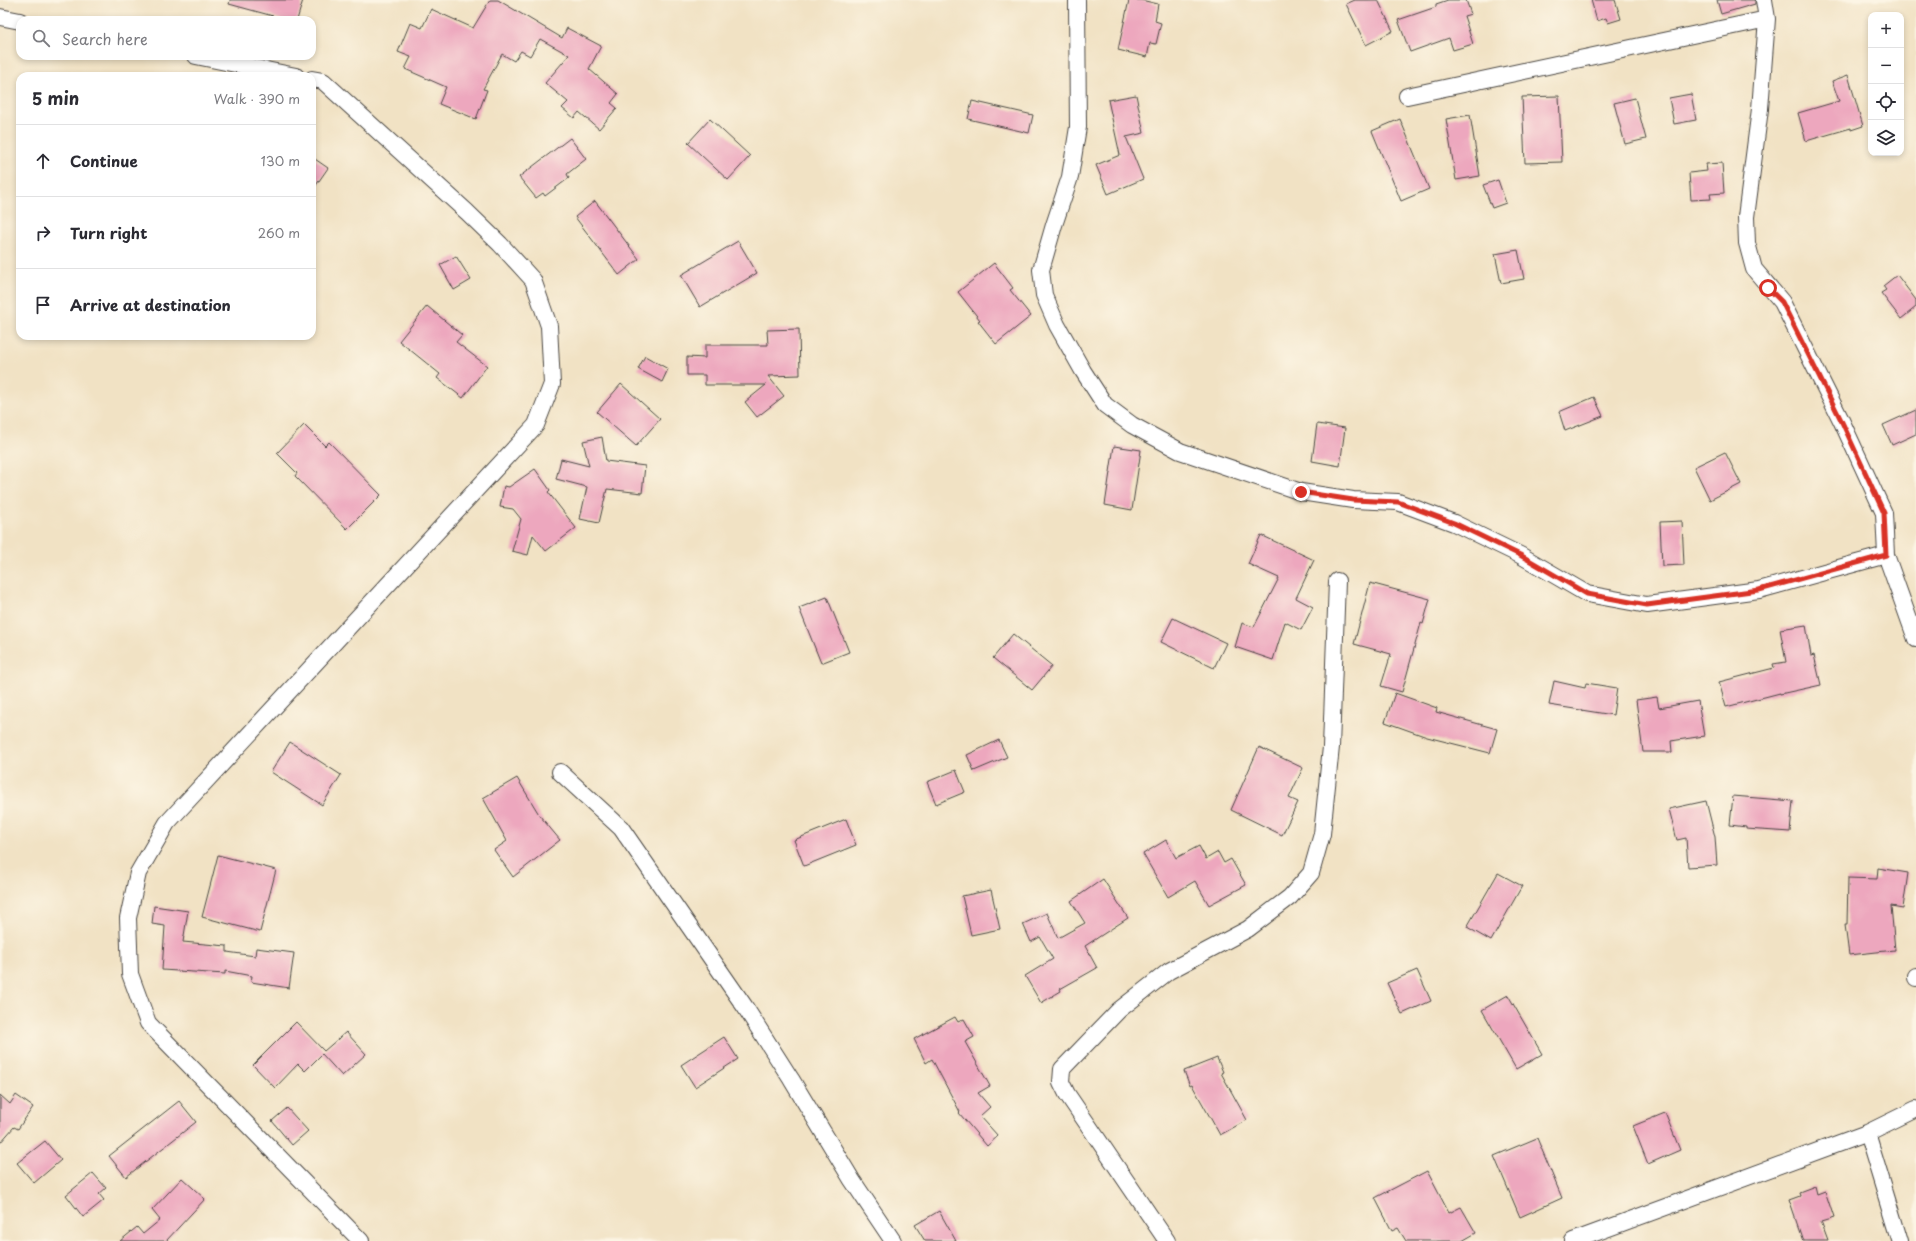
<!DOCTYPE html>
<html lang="en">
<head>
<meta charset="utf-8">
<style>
  :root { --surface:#fff; --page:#f2f2f3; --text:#2b2b33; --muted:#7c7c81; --line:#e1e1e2 }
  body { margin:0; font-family:"Playpen Sans",sans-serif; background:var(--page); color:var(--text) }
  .controls { position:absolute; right:12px; top:12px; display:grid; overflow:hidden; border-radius:8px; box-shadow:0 2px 6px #0003 }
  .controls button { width:36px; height:36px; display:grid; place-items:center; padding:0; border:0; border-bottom:1px solid var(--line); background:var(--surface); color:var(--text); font:20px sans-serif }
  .stop { position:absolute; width:12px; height:12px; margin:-9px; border:3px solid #d93025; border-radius:50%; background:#fff }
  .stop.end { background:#d93025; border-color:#fff; box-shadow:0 1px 4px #0008 }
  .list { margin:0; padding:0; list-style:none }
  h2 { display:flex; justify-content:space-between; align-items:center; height:52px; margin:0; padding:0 16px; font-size:17px }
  h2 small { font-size:13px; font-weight:400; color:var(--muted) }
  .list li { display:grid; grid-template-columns:26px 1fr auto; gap:12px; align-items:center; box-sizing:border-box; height:72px; padding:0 16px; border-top:1px solid var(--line) }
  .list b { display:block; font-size:15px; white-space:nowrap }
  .list em { font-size:13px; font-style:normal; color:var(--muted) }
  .icon { flex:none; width:22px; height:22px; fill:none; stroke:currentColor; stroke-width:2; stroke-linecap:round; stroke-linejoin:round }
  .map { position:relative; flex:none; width:1916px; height:1241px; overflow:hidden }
  .search { position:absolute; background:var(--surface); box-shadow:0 2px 6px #0003; left:16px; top:16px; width:300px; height:44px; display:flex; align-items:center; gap:10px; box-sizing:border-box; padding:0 14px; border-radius:12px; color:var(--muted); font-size:15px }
  .panel { position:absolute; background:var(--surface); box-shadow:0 2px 6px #0003; left:16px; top:72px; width:300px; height:268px; border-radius:12px }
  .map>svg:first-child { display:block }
  .building { fill:#eda7be }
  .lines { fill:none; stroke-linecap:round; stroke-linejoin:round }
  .street-casing { stroke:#494642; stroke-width:18 }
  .street { stroke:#fff; stroke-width:16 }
  .route { stroke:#d93025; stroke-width:5 }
</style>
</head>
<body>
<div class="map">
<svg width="1916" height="1241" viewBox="0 0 1916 1241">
  <rect width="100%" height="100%" fill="#fcf5e5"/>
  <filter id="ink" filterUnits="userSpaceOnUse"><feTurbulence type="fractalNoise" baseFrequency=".025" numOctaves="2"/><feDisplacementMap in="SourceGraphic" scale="8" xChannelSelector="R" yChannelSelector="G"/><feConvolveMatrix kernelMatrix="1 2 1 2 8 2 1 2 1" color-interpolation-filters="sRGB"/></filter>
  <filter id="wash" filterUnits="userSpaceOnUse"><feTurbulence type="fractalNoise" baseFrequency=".012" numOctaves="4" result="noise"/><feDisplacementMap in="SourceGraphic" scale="16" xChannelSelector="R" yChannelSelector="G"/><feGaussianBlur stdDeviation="0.9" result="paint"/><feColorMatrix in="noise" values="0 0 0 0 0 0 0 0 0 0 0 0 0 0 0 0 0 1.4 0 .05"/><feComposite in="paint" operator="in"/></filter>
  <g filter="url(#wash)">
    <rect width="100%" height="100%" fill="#f1e2c4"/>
    <g id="blocks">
      <path class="building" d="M230 0H303L297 20H282L273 17V16L229 4Z
        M490 0H498L562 38 567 28 601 46 589 69 618 94 611 103 617 108 599 129 579 112 574 118 562 108 568 102 545 83 569 55 540 39 530 56 521 51 514 61 502 54 483 89 487 90 476 119 439 104 446 87 405 69 411 57 398 52 410 23 422 28 431 9 473 28Z
        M1129 0H1141L1158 4 1155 21 1161 23 1156 44 1150 43 1147 57 1118 50Z
        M1355 0H1378L1393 31 1366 45 1346 4Z
        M1448 0H1466L1471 14 1464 16 1473 44 1453 50 1449 38 1410 52 1398 20 1436 7V4Z
        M1591 0H1615L1621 19 1608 23 1606 18 1597 21Z
        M1717 0H1755V4L1721 14Z
        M1848 75 1863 126 1851 130V128L1806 141 1798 113 1839 101 1832 81Z
        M1691 94 1696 120 1674 124 1669 98Z
        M1136 95 1144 133 1126 137 1143 179 1108 194 1096 165 1120 155 1108 100Z
        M1559 96 1562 162 1525 163 1522 97Z
        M1635 98 1646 139 1625 144 1614 103Z
        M972 101 1033 115 1029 133 968 119Z
        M1470 115 1480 176 1456 180 1446 119Z
        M710 119 750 156 728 180 688 143Z
        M1400 119 1429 189 1401 201 1372 131Z
        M570 138 586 159 567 174 569 178 545 196 543 193 536 198 519 177Z
        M312 157 328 168 312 191Z
        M1722 163 1724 193 1710 194 1711 199 1691 200 1689 173 1707 171 1706 164Z
        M1498 180 1506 203 1492 208 1483 185Z
        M595 201 639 259 619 275 575 217Z
        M738 241 757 273 700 307 681 275Z
        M1518 250 1524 279 1501 283 1495 254Z
        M456 256 471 280 454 290 440 265Z
        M994 263 1013 288 1010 290 1031 316 996 344 978 321 980 320 958 292Z
        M1897 275 1916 300V307L1901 319 1881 293 1886 290 1883 286Z
        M427 306 462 335 456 342 487 366 463 398 437 378 440 374 399 341Z
        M799 329 800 375 768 376 784 396 757 417 745 402 766 385H705V375H687V357L705 358V345H768L767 330Z
        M645 356 668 369 662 382 638 369Z
        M621 384 660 419 636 446 597 412Z
        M1594 397 1603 416 1565 431 1559 412Z
        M1916 410V434L1892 445 1883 425Z
        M1317 424 1345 428 1340 466 1312 461Z
        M304 425 325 446 329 442 381 495 347 529 295 476 297 473 277 453Z
        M602 437 606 461 645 466 642 493 607 489 599 523 580 519 587 487 556 479 561 459 589 466 583 441Z
        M1114 446 1141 450 1132 510 1105 505Z
        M1725 452 1741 484 1710 500 1694 467Z
        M535 469 550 490 548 492 576 528 546 551 533 535 528 555 512 551 521 519 513 509 500 507 504 486 509 487Z
        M1682 521 1684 565 1662 566 1660 522Z
        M1261 535 1314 560 1296 598 1313 607 1301 630 1285 622 1273 660 1235 647 1242 623 1254 627 1279 578 1248 564Z
        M1370 583 1430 599 1423 624 1421 623 1402 692 1381 686 1391 654 1354 644Z
        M827 597 849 652 821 663 799 608Z
        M1173 618 1226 643 1214 668 1161 642Z
        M1806 625 1811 656 1814 655 1821 685 1780 694V693L1726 707 1719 682 1774 668 1773 664 1786 662 1780 629Z
        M1013 634 1052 666 1032 690 993 658Z
        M1554 681 1585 688 1586 683 1617 688 1613 715 1549 705Z
        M1395 693 1437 708 1436 712 1497 729 1490 753 1427 737 1385 722Z
        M1657 697 1659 708 1698 701 1704 736 1671 741 1672 752H1643L1636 700Z
        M999 740 1007 757 974 771 967 755Z
        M290 742 341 775 322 805 271 772Z
        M1259 747 1303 768 1289 798 1298 802 1282 835 1231 810Z
        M956 770 965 792 936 804 927 782Z
        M517 778 540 816 560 840 513 877 494 850 507 841 483 798Z
        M1733 796 1793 801 1790 832 1746 829V827L1730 825Z
        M1706 801 1715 837 1717 865 1688 867 1686 838 1677 840 1669 809Z
        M846 819 856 845 804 866 794 840Z
        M1166 840 1176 858 1199 846 1206 859 1218 852 1224 863 1231 859 1246 885 1209 905 1195 881 1168 897 1143 854Z
        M218 855 276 870 260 932 202 917Z
        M1878 868 1908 873 1903 908 1891 906 1895 950 1849 955 1845 925H1847L1848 878 1877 879Z
        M1498 873 1522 886 1491 941 1467 927Z
        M1103 879 1128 918 1085 946 1097 968 1060 989 1061 991 1041 1003 1025 976 1053 959 1040 937 1031 942 1023 924 1047 913 1058 938 1085 923 1071 901Z
        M991 890 1000 929 971 935 962 896Z
        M154 906 188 911 183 942 227 946V952L255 956 256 948 294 953 289 988 251 982 252 976 225 971V974L162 970 165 926 152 924Z
        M1417 970 1431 1001 1402 1014 1387 983Z
        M1508 995 1542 1054 1516 1069 1482 1010Z
        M955 1017 958 1022 964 1019 974 1037 965 1042 990 1086 978 1093 990 1107 980 1116 998 1136 987 1146 959 1113 960 1112 932 1059 926 1063 914 1039Z
        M296 1022 324 1051 346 1032 366 1054 342 1076 322 1054 305 1071 298 1064 275 1088 253 1065Z
        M724 1037 738 1059 695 1087 681 1065Z
        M1217 1058 1223 1072 1221 1073 1247 1120 1220 1135 1192 1085 1190 1086 1184 1071Z
        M0 1095 10 1104 16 1095 33 1107 18 1129 14 1127 0 1143Z
        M179 1101 196 1122 126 1177 109 1156Z
        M287 1108 308 1131 292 1145 272 1121Z
        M1665 1113 1680 1150 1648 1164 1633 1126Z
        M1537 1138 1562 1198 1520 1217 1494 1156Z
        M45 1141 61 1160 34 1183 17 1163Z
        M1427 1171 1449 1213 1461 1207 1476 1233 1462 1241H1406L1398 1228 1392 1231 1375 1198Z
        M93 1173 106 1188 99 1194 104 1200 83 1217 66 1195Z
        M182 1178 205 1199 166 1241H120L137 1227 143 1234 160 1220 152 1210Z
        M1815 1186 1817 1194 1825 1191 1834 1218 1821 1222 1828 1241H1803L1789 1200 1800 1196 1799 1192Z
        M939 1211 956 1241H925L915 1225Z"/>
    </g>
  </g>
  <g filter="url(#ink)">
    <use href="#blocks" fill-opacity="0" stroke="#494642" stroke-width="1"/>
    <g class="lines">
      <defs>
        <path id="street" d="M1077 0 1078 127 1070 177 1054 225 1041 270 1044 295 1057 325 1083 371 1105 405 1132 425 1180 451 1301 492 1353 500 1398 502 1454 523 1520 555 1587 594 1647 605 1759 590 1886 555
          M1764 0 1767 19 1760 109 1746 217 1747 243 1754 269 1782 302 1841 420 1884 513 1886 555 1916 639
          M0 17 20 21
          M196 56 296 76
          M312 79 323 81 467 212 500 244 533 280 549 326 552 384 536 425 167 823 138 873 128 918 130 974 148 1023 361 1241
          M1407 96 1767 19
          M560 772 621 828 745 1007 791 1079 852 1180 893 1241
          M1916 976V978
          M1867 1133 1900 1241
          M1167 1241 1067 1094 1061 1082 1062 1069 1119 1010 1169 971 1248 929 1290 897 1311 873 1322 834 1331 747 1337 581
          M1573 1241 1867 1133 1916 1109"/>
      </defs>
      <use href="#street" class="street-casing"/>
      <use href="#street" class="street"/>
    </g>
  </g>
  <g class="lines" filter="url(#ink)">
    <path class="route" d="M1301 492 1353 500 1398 502 1454 523 1520 555 1587 594 1647 605 1759 590 1886 555 1884 513 1841 420 1782 302 1768 288"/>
  </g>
</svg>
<div class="controls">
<button>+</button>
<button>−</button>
<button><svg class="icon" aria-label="locate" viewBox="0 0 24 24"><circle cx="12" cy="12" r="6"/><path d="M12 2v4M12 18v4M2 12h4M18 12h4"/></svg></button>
<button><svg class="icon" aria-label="layers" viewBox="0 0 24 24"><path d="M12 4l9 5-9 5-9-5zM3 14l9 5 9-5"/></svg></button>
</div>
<div class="stop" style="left:1768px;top:288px"></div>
<div class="stop end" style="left:1301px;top:492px"></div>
<div class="search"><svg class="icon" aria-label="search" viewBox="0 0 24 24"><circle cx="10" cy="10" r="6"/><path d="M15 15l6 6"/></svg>Search here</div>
<section class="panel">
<h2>5 min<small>Walk · 390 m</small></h2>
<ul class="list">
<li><svg class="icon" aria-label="ahead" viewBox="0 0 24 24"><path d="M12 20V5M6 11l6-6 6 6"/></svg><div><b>Continue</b></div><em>130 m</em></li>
<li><svg class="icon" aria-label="right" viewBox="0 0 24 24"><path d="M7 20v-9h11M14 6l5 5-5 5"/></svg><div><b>Turn right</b></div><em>260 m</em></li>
<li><svg class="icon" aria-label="arrive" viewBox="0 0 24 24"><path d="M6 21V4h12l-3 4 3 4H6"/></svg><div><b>Arrive at destination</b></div></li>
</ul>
</section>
</div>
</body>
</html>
